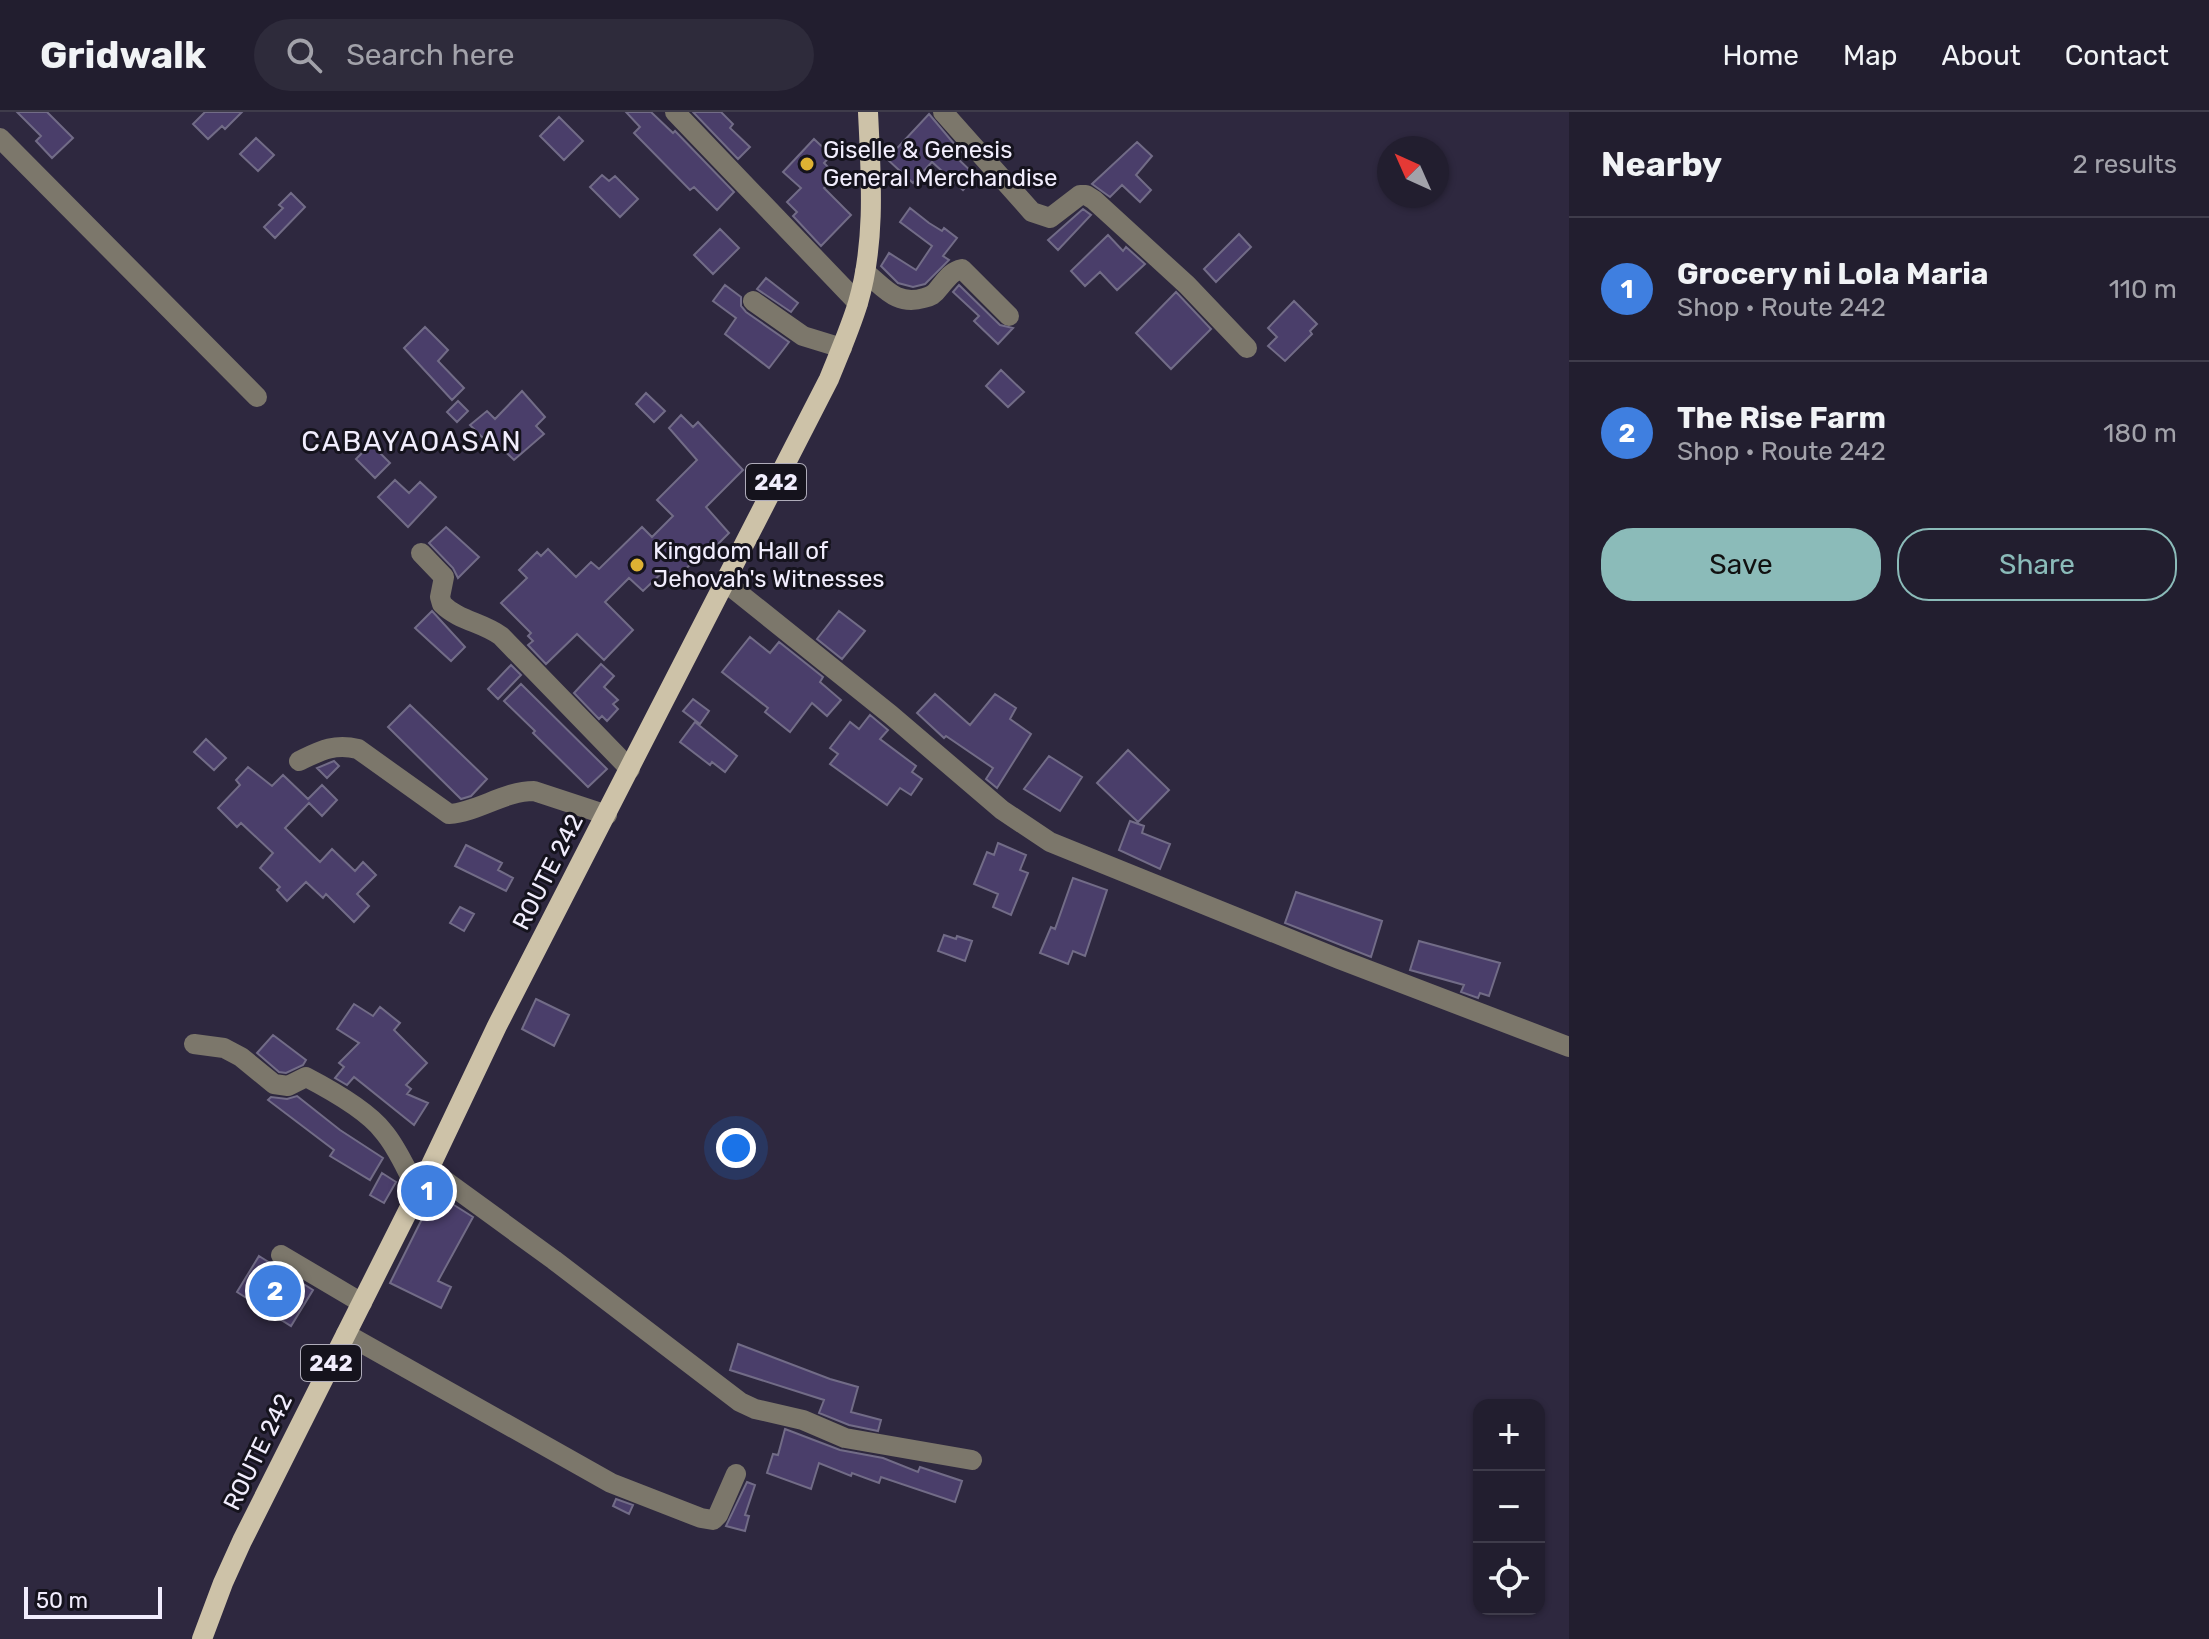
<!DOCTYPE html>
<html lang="en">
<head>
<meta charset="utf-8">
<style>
  :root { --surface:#221e2f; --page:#2e2b3b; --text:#f1f3f6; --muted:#a2a2aa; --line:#3f3c4b; --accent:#8bbbb9 }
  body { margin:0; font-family:Rubik,sans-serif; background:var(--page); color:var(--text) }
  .controls { position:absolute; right:24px; bottom:24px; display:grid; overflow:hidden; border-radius:16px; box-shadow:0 2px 6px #0004 }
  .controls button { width:72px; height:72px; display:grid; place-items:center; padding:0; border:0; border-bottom:2px solid var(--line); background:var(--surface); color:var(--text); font:40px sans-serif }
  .compass { position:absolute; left:1377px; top:24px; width:72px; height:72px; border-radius:50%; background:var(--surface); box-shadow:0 2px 6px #0004; rotate:315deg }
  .scale { position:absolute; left:24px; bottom:20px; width:138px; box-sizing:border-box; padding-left:8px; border:4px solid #f1edfd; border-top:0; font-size:22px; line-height:28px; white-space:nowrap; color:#f1edfd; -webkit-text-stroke:6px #15131d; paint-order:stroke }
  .you { position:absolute; left:736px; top:1036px; width:28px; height:28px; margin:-20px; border:6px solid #fff; border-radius:50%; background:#1a73e8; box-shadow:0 0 0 12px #1a73e833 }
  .badge { display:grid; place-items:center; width:52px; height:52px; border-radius:50%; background:var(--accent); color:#fff; font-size:26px; font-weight:700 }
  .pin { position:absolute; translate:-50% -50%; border:4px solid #fff; box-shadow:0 2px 8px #0006 }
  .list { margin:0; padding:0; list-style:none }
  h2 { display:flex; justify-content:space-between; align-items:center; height:104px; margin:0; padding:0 32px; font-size:34px }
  h2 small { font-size:26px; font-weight:400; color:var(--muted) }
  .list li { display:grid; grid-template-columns:52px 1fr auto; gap:24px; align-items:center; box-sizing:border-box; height:144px; padding:0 32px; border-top:2px solid var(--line) }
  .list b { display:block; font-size:30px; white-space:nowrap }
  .list p { margin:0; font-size:26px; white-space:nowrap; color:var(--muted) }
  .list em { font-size:26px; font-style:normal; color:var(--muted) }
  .actions { display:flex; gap:16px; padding:24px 32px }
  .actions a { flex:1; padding:18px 0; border:2px solid var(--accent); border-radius:32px; text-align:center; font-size:28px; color:var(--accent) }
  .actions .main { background:var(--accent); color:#111 }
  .icon { flex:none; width:44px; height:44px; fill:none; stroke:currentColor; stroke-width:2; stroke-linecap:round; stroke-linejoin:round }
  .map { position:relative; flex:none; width:1569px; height:1527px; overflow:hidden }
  header { display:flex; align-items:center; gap:48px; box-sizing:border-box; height:112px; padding:0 40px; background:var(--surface); border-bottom:2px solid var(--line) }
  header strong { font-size:38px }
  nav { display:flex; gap:44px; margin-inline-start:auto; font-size:28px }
  .search { width:560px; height:72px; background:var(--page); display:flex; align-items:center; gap:20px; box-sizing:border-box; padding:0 28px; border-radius:44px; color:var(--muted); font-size:30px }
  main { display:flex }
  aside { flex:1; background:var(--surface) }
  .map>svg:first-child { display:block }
  .building { fill:#4a3e6a; stroke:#726c87; stroke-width:2 }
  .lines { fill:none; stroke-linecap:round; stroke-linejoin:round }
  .minor { stroke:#7c776b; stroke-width:20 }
  .major { stroke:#cdc2a8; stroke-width:20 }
  .poi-dot { fill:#deb133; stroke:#15131d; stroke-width:3 }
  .labels { text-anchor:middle; stroke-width:6; stroke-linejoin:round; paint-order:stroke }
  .shield { fill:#15131d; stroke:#afacba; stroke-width:2 }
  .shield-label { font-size:22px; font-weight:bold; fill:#f1edfd }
  .poi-label { font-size:24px; fill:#f1edfd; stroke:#15131d; text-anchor:start }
  .street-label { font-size:24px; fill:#f1edfd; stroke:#15131d }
  .quarter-label { font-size:28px; letter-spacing:2px; fill:#f1edfd; stroke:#15131d }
</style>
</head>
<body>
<header>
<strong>Gridwalk</strong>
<div class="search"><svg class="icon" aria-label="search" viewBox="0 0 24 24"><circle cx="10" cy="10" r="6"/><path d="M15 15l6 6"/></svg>Search here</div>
<nav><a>Home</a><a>Map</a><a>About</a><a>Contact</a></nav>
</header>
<main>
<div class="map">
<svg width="1569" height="1527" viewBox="0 0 1569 1527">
  <rect width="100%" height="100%" fill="#2e283f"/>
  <path class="building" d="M17 0H47L73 26 52 46 36 29 41 24Z
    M205 0H242L225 17 222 14 208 27 193 12Z
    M626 0H651L673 21 675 19 734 80 717 98 694 75 690 78 634 21 640 15Z
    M693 0H721L733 12 730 16 750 35 738 47Z
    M929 2 961 40 956 45 976 64 963 78 932 50 913 71 887 47Z
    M559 5 583 29 564 48 540 24Z
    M256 26 274 43 258 59 240 42Z
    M814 27 831 43 824 51 836 63 824 76 851 103 821 134 793 104 797 100 787 90 801 76 783 60Z
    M1137 30 1152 44 1136 63 1151 78 1140 90 1122 73 1110 85 1092 72Z
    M602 63 609 69 615 64 638 87 620 105 590 75Z
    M291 81 305 95 275 126 264 115 283 96 279 93Z
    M910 96 929 111 942 119 944 116 957 126 943 144 949 148 925 172 913 175 898 171 881 154 889 141 916 158 932 134 900 110Z
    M1083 97 1091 103 1058 138 1048 128Z
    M720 117 739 136 713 162 694 143Z
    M1239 122 1251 135 1216 170 1204 157Z
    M1108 123 1123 139 1126 135 1145 152 1117 178 1100 160 1085 174 1071 159Z
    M766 166 798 191 791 200 757 177Z
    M725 173 741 185V194L746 200 789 230 769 256 725 222 736 206 713 189Z
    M959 173 1000 213 1013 216 998 232 974 209 979 204 953 180Z
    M1176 180 1211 217 1171 257 1136 221Z
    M1294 189 1317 212 1310 219 1312 222 1285 249 1268 234 1277 225 1268 216Z
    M425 215 448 238 438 249 464 276 452 288 404 236Z
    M1001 258 1024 280 1008 295 986 274Z
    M522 279 545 305 536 314 544 322 514 348 487 322 483 326 470 313 487 299 495 307Z
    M646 281 665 299 654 310 636 292Z
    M458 289 468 299 457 310 447 300Z
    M681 303 693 315 698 310 743 358 706 395 729 421 715 435 711 431 676 467 666 457 643 479 629 466 605 490 633 518 604 548 577 522 546 552 528 533 533 529 528 524 531 521 501 491 527 466 519 458 537 440 541 444 548 437 576 465 591 450 599 457 642 415 652 425 673 404 657 388 697 348 669 316Z
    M371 332 390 351 375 366 356 347Z
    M395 368 409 381 420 370 436 385 408 415 378 385Z
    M446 415 479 445 458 466 453 456 429 431Z
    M432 499 465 535 451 549 415 516Z
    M839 499 865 519 842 547 817 527Z
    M750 525 770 541 779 530 823 565 820 570 841 588 827 604 812 591 790 620 765 600 768 596 722 560Z
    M601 552 614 564 604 575 618 588 613 592 618 597 607 609 602 604 599 607 574 581Z
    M511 553 521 563 498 587 488 577Z
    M521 572 607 657 588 675 533 621 535 619 504 589Z
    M935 582 970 613 995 582 1016 596 1010 607 1031 622 997 676 986 667 993 656 946 624 944 626 917 601Z
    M693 587 709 599 700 612 683 599Z
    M410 593 487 667 471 684 461 687 388 615Z
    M870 603 888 618 880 627 916 654 912 660 922 667 911 683 900 676 887 693 830 652 838 642 830 636 850 610 859 617Z
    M695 610 737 644 725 660 712 650 710 653 680 630Z
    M206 627 226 646 214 658 194 640Z
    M1128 638 1169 678 1138 710 1097 671Z
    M1049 644 1082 665 1060 699 1024 677Z
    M334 649 339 654 327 666 317 656Z
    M248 655 272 674 283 663 308 687 322 673 337 688 322 704 309 691 285 716 320 750 332 737 355 759 363 750 376 763 357 782 369 794 354 810 326 782 323 786 306 770 287 789 277 778 280 775 260 756 273 741 241 711 237 715 218 696 240 673 236 668Z
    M1130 709 1144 714 1142 721 1170 732 1160 757 1119 738Z
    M998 731 1026 743 1020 758 1028 761 1011 803 993 795 998 782 974 772 987 740 994 743Z
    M466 733 502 751 498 758 513 766 506 779 455 754Z
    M1073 766 1107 778 1085 844 1073 839 1068 852 1040 841 1051 815 1055 817Z
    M1296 780 1382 809 1371 845 1285 811Z
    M460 795 474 802 464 819 450 811Z
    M944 823 956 827 957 824 972 829 965 849 938 839Z
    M1419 829 1500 851 1489 884 1480 881 1478 886 1461 880 1464 873 1410 858Z
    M536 887 569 903 554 934 522 917Z
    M354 892 373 904 380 895 400 911 394 918 427 951 406 973 411 977 407 982 428 991 414 1013 354 965 347 973 335 966 344 955 339 951 359 931 337 917Z
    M273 923 306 948 303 953 286 961 279 960 257 941Z
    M297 984 340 1018 383 1046 370 1068 330 1044 334 1038 268 988 271 985 287 987Z
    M382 1061 396 1070 384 1091 370 1083Z
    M435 1081 473 1105 438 1169 451 1175 441 1196 390 1171Z
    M259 1144 313 1178 291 1214 237 1180Z
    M738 1232 830 1267 858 1275 851 1300 881 1308 878 1319 849 1313 819 1301 824 1288 730 1258Z
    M785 1317 840 1338 883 1346 918 1360 920 1355 962 1369 955 1390 881 1365 879 1371 852 1361 851 1364 819 1351 811 1377 767 1361 773 1342 778 1343Z
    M747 1370 755 1373 745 1403 749 1404 745 1419 726 1414Z
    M616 1387 633 1393 629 1402 613 1394Z"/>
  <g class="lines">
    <path class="minor" d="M675 0 858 191
      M943 0 1032 100 1050 106 1080 83H1086L1094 88 1187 173 1247 236
      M0 26 257 285
      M865 160C885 176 896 194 924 186 931 184 934 183 939 176 946 168 951 159 962 157L1009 204
      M753 189 803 224 842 236
      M421 441 444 465 440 485 442 492C459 509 482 510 501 524L630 657
      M725 470 891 603 1002 698 1050 730 1339 847 1569 935
      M299 649C320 639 334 631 358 637L449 702C478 700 504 679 534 679L607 703
      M194 932 224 936 241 945 274 972 288 974 306 965C329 977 367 998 383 1019 398 1036 407 1060 418 1079
      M429 1057 554 1148 740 1290 755 1297 803 1308 845 1326 972 1348
      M281 1143 362 1191
      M346 1222 611 1371 701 1406 713 1408 718 1403 736 1362"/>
    <path class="major" d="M202 1527 223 1471 242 1429 429 1057 497 914 829 267C839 242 850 217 858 191 876 129 871 64 868 0"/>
  </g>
  <g class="poi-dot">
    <circle cx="807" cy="52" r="8"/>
    <circle cx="637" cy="453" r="8"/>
  </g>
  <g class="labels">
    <g class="shield">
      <rect x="746" y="352" width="60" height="36" rx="6"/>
      <rect x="301" y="1233" width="60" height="36" rx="6"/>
    </g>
    <g class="shield-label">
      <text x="776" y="378">242</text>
      <text x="331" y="1259">242</text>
    </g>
    <g class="poi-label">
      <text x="823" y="46">Giselle &amp; Genesis<tspan x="823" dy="28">General Merchandise</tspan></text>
      <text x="653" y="447">Kingdom Hall of<tspan x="653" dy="28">Jehovah's Witnesses</tspan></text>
    </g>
    <g class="street-label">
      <text transform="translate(548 760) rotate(-63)" y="8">ROUTE 242</text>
      <text transform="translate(258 1340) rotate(-64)" y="8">ROUTE 242</text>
    </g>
    <g class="quarter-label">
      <text x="412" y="339">CABAYAOASAN</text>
    </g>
  </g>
</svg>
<div class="controls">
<button>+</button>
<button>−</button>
<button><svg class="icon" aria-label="locate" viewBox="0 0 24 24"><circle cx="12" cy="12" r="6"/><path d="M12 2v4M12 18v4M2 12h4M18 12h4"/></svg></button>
</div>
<svg class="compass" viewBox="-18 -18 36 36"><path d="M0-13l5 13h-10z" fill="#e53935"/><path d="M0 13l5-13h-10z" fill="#a2a2aa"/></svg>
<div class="scale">50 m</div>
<div class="you"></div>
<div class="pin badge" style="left:427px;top:1079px;background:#3f7fe0">1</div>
<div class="pin badge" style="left:275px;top:1179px;background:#3f7fe0">2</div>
</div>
<aside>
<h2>Nearby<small>2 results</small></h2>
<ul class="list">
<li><span class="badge" style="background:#3f7fe0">1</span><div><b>Grocery ni Lola Maria</b><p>Shop · Route 242</p></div><em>110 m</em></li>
<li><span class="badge" style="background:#3f7fe0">2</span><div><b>The Rise Farm</b><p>Shop · Route 242</p></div><em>180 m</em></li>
</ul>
<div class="actions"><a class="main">Save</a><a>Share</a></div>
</aside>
</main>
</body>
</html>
